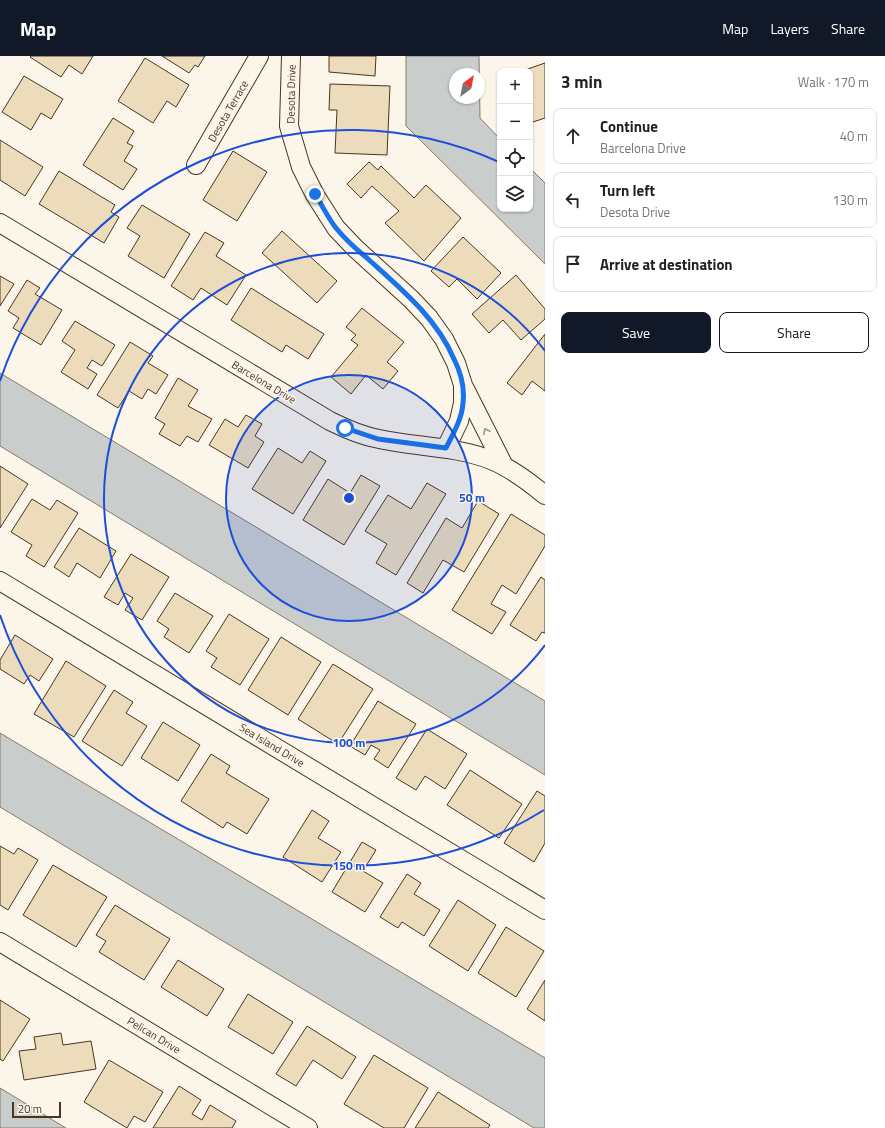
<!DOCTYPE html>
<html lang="en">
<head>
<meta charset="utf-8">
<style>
  :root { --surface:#fff; --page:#f2f2f2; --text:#222; --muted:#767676; --line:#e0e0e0; --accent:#111827 }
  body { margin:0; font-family:"Titillium Web",sans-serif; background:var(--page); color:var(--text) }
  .controls { position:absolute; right:12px; top:12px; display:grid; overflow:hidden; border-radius:8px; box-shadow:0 1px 3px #0004 }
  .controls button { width:36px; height:36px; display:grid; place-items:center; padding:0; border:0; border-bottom:1px solid var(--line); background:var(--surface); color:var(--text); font:20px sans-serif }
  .compass { position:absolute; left:449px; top:12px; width:36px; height:36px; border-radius:50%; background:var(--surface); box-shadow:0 1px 3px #0004; rotate:32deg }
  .scale { position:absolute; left:12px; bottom:10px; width:49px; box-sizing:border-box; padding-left:4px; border:2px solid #4a3520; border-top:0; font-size:11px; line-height:14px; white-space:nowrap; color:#4a3520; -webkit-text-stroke:3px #fbf6e9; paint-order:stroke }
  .stop { position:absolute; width:12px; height:12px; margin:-9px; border:3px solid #1a73e8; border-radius:50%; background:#fff }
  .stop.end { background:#1a73e8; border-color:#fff; box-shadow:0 1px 4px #0008 }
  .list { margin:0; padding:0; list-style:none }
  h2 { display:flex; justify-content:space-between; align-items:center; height:52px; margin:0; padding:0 16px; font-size:17px }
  h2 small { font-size:13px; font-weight:400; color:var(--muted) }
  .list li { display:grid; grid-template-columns:26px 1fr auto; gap:12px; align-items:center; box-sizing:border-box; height:56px; margin:0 8px 8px; padding:0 8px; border:1px solid var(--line); border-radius:8px }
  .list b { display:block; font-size:15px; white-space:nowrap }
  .list p { margin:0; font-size:13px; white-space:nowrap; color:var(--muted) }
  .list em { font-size:13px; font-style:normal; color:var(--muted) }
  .actions { display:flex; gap:8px; padding:12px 16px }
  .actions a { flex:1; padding:9px 0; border:1px solid var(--accent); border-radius:8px; text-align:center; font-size:14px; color:var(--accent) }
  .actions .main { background:var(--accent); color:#fff }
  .icon { flex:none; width:22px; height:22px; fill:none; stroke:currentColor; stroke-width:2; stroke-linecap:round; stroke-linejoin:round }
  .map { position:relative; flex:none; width:545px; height:1072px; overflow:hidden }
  header { display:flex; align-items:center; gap:24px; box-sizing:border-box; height:56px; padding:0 20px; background:var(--accent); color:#fff }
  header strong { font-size:19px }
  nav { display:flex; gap:22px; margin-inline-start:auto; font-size:14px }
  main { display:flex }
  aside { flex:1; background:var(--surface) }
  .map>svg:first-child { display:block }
  .water { fill:#c9cecd; stroke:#887966; fill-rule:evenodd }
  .building { fill:#ecdcbc; stroke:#4a3520 }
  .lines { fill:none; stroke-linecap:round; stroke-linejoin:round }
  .minor-casing { stroke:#4a3520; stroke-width:20 }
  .minor { stroke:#fbf6e9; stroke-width:18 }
  .oneway { stroke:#a29684 }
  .route { stroke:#1a73e8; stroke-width:5 }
  .ring { fill:none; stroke:#1d4ed8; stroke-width:2 }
  .labels { text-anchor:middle; stroke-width:3; stroke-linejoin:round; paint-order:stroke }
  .street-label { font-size:11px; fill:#4a3520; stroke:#fbf6e9 }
  .centre { fill:#1d4ed8; stroke:#fbf6e9; stroke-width:2 }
  .ring-label { font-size:12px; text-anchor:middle; font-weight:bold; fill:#1d4ed8; stroke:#fbf6e9; stroke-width:3; stroke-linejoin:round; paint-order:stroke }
</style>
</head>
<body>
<header>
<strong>Map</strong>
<nav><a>Map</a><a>Layers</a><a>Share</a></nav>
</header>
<main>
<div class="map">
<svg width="545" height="1072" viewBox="0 0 545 1072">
  <rect width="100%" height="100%" fill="#fbf6e9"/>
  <path class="water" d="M406 0H479L480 62 500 83V153H530V112L545 127V208L406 70ZM455 18H479V42H455Z
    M0 317 545 645V719L0 390Z
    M0 677 545 1002V1072H534L0 751Z
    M0 1032 66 1072H0Z"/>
  <path class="building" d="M31 0H93L82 18 69 9 61 21 30 1Z
    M162 0H205L198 11 195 9 189 17Z
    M329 0H376L375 20 329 16Z
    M145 2 189 29 176 51 167 45 153 67 118 45Z
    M545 7V62L530 67V15H522Z
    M24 20 63 43 51 63 41 57 31 74 2 56Z
    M330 28 390 30 387 99 335 97 337 54H329Z
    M113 62 134 75 127 87 133 90 124 105 137 113 123 134 83 109Z
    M0 84 43 111 25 140 0 124Z
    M233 95 267 116 237 165 203 144Z
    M369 106 378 114 381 110 414 142 426 129 461 162 424 205 385 167 399 155 372 130 361 142 347 128Z
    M59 115 115 149 111 156 119 161 104 187 39 148Z
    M142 149 190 178 164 222 128 200 140 180 127 172Z
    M282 175 337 225 317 247 262 197Z
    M205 176 224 187 216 200 246 219 227 249 201 232 193 244 171 230Z
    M463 181 501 217 477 243 457 223 449 231 431 215Z
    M516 219 545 253V263L521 284 503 264 489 277 472 258Z
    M0 220 14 228 0 250Z
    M27 224 40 232 35 238 62 254 41 289 13 272 19 262 8 255Z
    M251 232 324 278 308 303 286 289 282 296 231 264Z
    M362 252 404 286 387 306 398 315 383 333 366 319 351 338 331 321 358 289 351 284 356 279 346 271Z
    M75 265 115 289 102 310 92 304 87 312 97 318 88 333 61 316 75 294 62 285Z
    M545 278V335L532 325 522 339 507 327Z
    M130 286 153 300 148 307 168 319 156 338 148 333 142 343 129 335 118 352 97 339Z
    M178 322 198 334 188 350 212 363 198 386 187 380 180 390 159 378 165 368 155 362Z
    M246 359 262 368 255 380 264 386 248 412 209 389 225 363 238 371Z
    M278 392 302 407 310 395 326 405 293 458 252 433Z
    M0 410 28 428 0 472Z
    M361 419 380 430 344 489 303 464 328 423 350 437Z
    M427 427 446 438 396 519 376 507 387 488 365 475 388 439 411 453Z
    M32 443 50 454 57 444 78 457 44 511 26 500 32 489 11 476Z
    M478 445 499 458 464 516 443 504 423 537 407 527 446 462 462 472Z
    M511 458 545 479V490L516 538 502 529 491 548 506 556 492 578 452 554Z
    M79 472 116 495 100 522 77 507 69 521 54 511Z
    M131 498 169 521 142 564 125 554 133 542 125 537 118 549 104 541Z
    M541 521 545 524V577L542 576 536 585 510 569Z
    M175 537 213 560 189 597 164 581 169 573 157 565Z
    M229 558 269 583 240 629 211 611 217 602 206 595Z
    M15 579 53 603 39 625 30 619 24 628 0 613V604Z
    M281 581 321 606 288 659 248 634Z
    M66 605 106 630 74 681 34 658Z
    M333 608 373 633 338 688 298 663Z
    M114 634 133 646 126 657 147 670 122 710 82 685Z
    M378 645 416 668 388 712 374 703 380 694 371 689 365 699 350 690Z
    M163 666 200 689 178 725 141 702Z
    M427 673 467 698 445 733 425 720 416 734 396 722Z
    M211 698 230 710 226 717 269 743 247 778 227 766 223 772 181 745Z
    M470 714 522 748 499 782 447 749Z
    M537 735 545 740V787L534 806 504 787Z
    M312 754 329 765 318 782 341 796 322 826 283 801Z
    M362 786 376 794 363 815 383 827 365 856 332 836Z
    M0 790 14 798 18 792 38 804 8 854 0 849Z
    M53 809 107 841 76 891 23 859Z
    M407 818 421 827 414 838 440 854 424 880 402 866 398 872 380 861Z
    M458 844 496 869 468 915 429 890Z
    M115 849 170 883 144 924 99 896 106 885 96 879Z
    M506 871 544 895 516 941 478 917Z
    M178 904 224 933 207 960 161 931Z
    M545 924V965L527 953Z
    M248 938 293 966 273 998 228 971Z
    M0 944 30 963 3 1005 0 1003Z
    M307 970 356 1001 342 1023 313 1004 296 1030 276 1018Z
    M61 977 63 989 91 985 96 1013 24 1024 19 995 36 993 34 981Z
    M374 999 428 1032 404 1072H384L344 1048Z
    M109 1004 163 1036 145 1066 134 1060 127 1072 84 1046Z
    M179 1030 201 1044 192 1058 202 1064 210 1049 236 1065 232 1072H153Z
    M438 1036 490 1069 488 1072H415Z"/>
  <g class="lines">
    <defs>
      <path id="minor" d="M291 0 289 70 301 111 315 139 336 172 355 192 411 243 429 262 444 283 456 307 463 329V347L459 365 446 392
        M196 109 259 0
        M0 167 330 365C346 373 362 380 379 383 416 391 455 390 491 404 511 412 528 425 545 439
        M464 331 504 410
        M0 525 545 854
        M0 886 308 1072"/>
    </defs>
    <use href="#minor" class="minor-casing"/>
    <use href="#minor" class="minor"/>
  </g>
  <defs><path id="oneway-chevron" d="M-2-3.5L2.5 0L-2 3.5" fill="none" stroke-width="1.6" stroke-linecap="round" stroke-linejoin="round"/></defs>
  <use class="oneway" href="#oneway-chevron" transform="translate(486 375) rotate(-117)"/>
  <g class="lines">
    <path class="route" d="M315 138C322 149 328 162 336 172 345 183 356 193 367 202 400 232 436 261 454 303 461 317 465 331 463 347 462 363 453 378 446 392L378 383 345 372"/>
  </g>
  <circle cx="349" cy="442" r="123" fill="#1d4ed8" fill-opacity=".12"/>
  <g class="ring">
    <circle cx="349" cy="442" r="123"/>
    <path d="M545 589A245 245 0 1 1 545 295"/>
    <path d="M544 754A368 368 0 0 1 0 559M0 325A368 368 0 0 1 499 106"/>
  </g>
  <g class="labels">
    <g class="street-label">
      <text transform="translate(291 38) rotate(-89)" y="4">Desota Drive</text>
      <text transform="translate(228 55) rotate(-60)" y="4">Desota Terrace</text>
      <text transform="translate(264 326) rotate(31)" y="4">Barcelona Drive</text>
      <text transform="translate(272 689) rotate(31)" y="4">Sea Island Drive</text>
      <text transform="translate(154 979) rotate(31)" y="4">Pelican Drive</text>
    </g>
  </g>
  <circle cx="349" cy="442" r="6" class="centre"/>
  <g class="ring-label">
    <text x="472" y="446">50 m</text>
    <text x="349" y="691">100 m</text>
    <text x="349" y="814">150 m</text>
  </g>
</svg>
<div class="controls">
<button>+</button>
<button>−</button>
<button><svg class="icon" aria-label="locate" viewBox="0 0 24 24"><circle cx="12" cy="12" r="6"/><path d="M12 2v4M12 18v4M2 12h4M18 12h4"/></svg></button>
<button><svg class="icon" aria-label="layers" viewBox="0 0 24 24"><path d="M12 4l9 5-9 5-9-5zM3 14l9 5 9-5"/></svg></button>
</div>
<svg class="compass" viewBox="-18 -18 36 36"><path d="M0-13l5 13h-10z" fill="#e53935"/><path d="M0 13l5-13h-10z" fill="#767676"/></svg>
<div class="scale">20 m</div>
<div class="stop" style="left:345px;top:372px"></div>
<div class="stop end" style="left:315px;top:138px"></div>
</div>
<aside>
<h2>3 min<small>Walk · 170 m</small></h2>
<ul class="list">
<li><svg class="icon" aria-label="ahead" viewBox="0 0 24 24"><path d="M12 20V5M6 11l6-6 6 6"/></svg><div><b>Continue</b><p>Barcelona Drive</p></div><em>40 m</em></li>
<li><svg class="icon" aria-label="left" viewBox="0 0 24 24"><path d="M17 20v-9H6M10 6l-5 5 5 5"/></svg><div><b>Turn left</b><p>Desota Drive</p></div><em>130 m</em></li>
<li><svg class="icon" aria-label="arrive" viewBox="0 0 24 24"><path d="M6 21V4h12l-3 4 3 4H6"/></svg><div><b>Arrive at destination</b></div></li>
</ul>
<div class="actions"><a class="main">Save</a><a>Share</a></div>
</aside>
</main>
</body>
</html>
